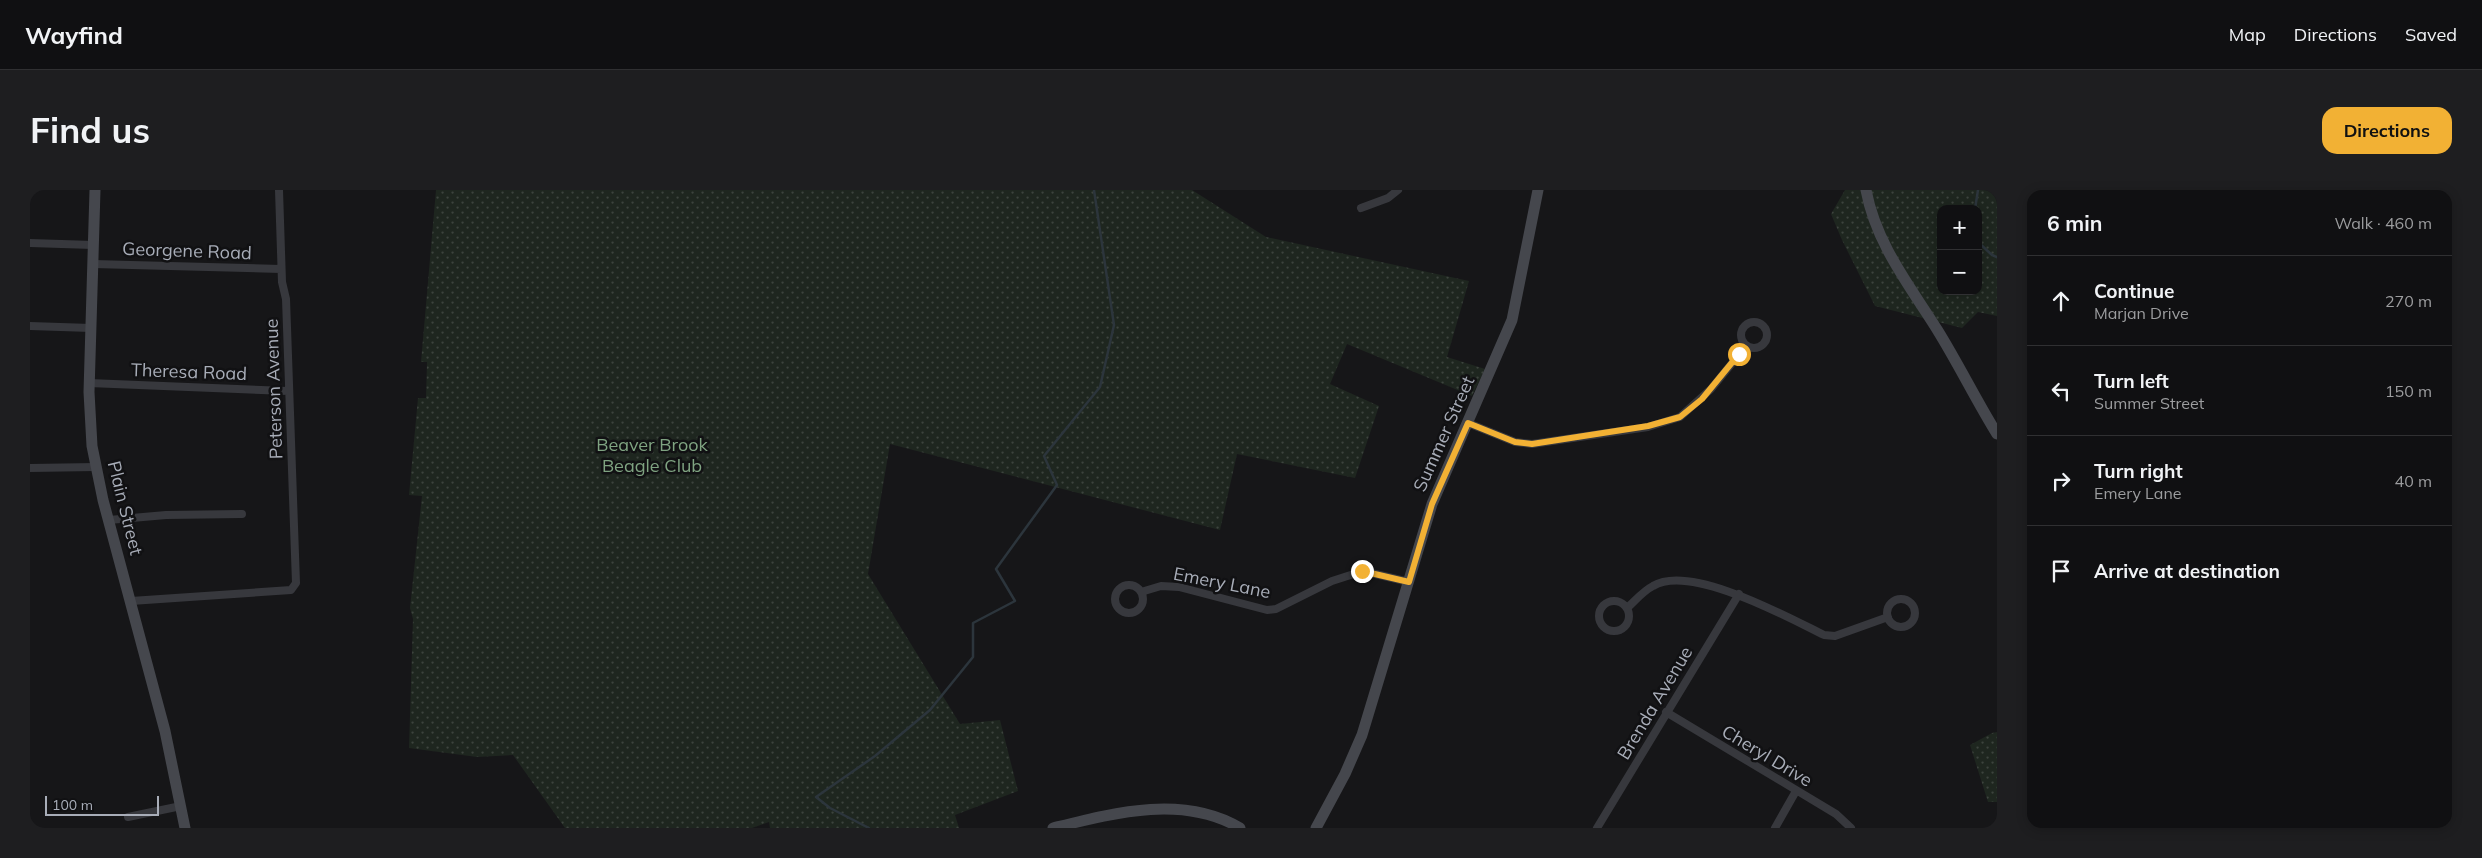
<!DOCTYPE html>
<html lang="en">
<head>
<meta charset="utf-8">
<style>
  :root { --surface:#101012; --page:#1e1e20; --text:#f1f3f6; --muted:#9c9d9f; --line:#303032; --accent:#f2b134 }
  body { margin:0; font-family:Mulish,sans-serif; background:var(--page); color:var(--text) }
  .controls { position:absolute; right:15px; top:15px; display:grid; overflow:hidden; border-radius:10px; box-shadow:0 2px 12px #0003 }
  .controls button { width:45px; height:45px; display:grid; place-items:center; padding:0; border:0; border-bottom:1px solid var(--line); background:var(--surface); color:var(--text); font:25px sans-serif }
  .scale { position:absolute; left:15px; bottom:12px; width:114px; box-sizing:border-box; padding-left:5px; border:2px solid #a8adb8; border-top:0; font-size:14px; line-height:18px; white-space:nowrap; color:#a8adb8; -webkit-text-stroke:4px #111113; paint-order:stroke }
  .stop { position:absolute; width:15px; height:15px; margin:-11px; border:4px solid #f2b134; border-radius:50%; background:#fff }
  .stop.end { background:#f2b134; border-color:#fff; box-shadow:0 1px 5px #0008 }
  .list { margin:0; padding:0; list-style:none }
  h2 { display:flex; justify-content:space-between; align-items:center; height:65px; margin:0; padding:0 20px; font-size:21px }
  h2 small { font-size:16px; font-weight:400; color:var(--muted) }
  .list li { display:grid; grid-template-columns:32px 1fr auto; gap:15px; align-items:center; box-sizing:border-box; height:90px; padding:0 20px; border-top:1px solid var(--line) }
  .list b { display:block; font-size:19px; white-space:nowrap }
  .list p { margin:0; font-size:16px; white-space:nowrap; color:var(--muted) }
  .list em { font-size:16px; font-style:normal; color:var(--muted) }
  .icon { flex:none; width:28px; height:28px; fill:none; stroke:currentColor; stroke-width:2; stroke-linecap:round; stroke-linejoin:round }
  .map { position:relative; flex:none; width:1967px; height:638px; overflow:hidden; border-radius:15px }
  header { display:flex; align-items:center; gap:30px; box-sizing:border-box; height:70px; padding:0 25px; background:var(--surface); border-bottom:1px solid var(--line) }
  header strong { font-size:24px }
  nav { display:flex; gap:28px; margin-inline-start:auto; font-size:18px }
  .intro { display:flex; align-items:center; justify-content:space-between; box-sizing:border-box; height:120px; padding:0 30px }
  h1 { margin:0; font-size:35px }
  .button { padding:12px 22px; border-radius:15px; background:var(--accent); color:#111; font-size:18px; font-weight:700 }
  main { display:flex; gap:30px; padding:0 30px }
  aside { flex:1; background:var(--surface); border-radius:15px; box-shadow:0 2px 12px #0003 }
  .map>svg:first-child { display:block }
  .park { fill:url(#park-dots); fill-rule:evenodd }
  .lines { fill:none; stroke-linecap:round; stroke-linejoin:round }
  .stream { stroke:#2c353c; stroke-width:2.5 }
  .street { stroke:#37383d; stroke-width:8 }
  .secondary { stroke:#45474d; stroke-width:11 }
  .route { stroke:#f2b134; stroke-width:6 }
  .labels { text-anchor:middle; stroke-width:5; stroke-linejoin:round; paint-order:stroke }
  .street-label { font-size:18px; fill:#a8adb8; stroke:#111113 }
  .park-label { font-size:18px; fill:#7fa381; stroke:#111113 }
</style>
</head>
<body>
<header>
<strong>Wayfind</strong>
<nav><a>Map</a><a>Directions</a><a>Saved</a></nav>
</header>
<div class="intro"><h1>Find us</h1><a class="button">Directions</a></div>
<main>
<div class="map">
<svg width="1967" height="638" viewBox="0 0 1967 638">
  <defs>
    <pattern id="park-dots" width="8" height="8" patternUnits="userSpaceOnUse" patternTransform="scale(1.25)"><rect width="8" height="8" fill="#1e261f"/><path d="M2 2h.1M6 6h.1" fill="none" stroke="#3c433d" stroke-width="1.8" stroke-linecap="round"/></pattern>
  </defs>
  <rect width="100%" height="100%" fill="#161618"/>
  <path class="park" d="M406 0H1162L1236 47 1439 91 1417 167 1455 179 1442 206 1317 154 1300 194 1349 216 1325 288 1207 264 1190 340 860 254 838 384 930 534 970 530 988 601 925 625 929 638H740L739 632 722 638H535L483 565 447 567 379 558 383 429 380 418 392 306 379 305 388 208H396L397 172H391Z
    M1815 0H1967V126L1948 122 1932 138 1845 116 1812 50 1801 24ZM1911 19H1948V101H1911Z
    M1967 542V612H1958L1940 555 1962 543Z"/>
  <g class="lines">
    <path class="stream" d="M1945 19 1948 0
      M1948 52 1962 65 1967 67
      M839 638 800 618 786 607 845 566 900 520 943 467V433L985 411 966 379 1027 295 1014 266 1070 197 1084 135 1064 0"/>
    <path class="street" d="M1331 18 1358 8 1368 0
      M0 53 63 55
      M63 74 251 79
      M1711 145a13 13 0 1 1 26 0a13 13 0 1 1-26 0Z
      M0 136 61 138
      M59 193 258 201
      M1438 233 1485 252 1502 254 1618 237 1650 227 1681 199 1716 156
      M0 278 66 277
      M79 330 136 325 212 324
      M1085 409a14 14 0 1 1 28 0a14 14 0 1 1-28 0Z
      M1111 402 1131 396 1149 397 1237 420 1246 419 1302 391 1333 381 1379 392
      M1857 423a14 14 0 1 1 28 0a14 14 0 1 1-28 0Z
      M101 411 261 400 266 393 256 109 252 92 249 0
      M1569 426a15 15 0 1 1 30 0a15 15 0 1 1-30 0Z
      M1597 418C1605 411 1613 401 1623 396 1660 373 1759 428 1794 445L1805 446 1858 427
      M1636 522 1806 624 1821 638
      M98 627 151 616
      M1567 638 1709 404
      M1745 638 1766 601"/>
    <path class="secondary" d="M65 0 59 202 62 256 73 310 135 541 155 638
      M1836 0C1846 54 1880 96 1908 141 1929 175 1946 210 1967 244
      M1023 638C1083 623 1153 604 1210 638
      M1286 638 1315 584 1332 545 1402 314 1482 130 1508 0"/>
  </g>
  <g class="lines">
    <path class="route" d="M1332 381 1379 392 1402 314 1438 233 1485 252 1502 254 1618 236 1650 227 1672 209 1709 164"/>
  </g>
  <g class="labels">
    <g class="street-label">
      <text transform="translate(157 61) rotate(2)" y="6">Georgene Road</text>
      <text transform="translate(159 182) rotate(2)" y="6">Theresa Road</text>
      <text transform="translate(244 199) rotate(-92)" y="6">Peterson Avenue</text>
      <text transform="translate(1414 244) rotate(-66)" y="6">Summer Street</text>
      <text transform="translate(95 318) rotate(76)" y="6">Plain Street</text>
      <text transform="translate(1192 393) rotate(11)" y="6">Emery Lane</text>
      <text transform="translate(1625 513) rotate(-59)" y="6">Brenda Avenue</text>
      <text transform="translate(1737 566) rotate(31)" y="6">Cheryl Drive</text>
    </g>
    <g class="park-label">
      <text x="622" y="261">Beaver Brook<tspan x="622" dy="21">Beagle Club</tspan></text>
    </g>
  </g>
</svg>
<div class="controls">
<button>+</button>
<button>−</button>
</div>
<div class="scale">100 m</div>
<div class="stop" style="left:1709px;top:164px"></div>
<div class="stop end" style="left:1332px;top:381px"></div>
</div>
<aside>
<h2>6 min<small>Walk · 460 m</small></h2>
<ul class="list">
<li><svg class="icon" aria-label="ahead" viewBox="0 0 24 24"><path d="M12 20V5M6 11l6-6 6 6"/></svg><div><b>Continue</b><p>Marjan Drive</p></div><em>270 m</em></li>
<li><svg class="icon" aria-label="left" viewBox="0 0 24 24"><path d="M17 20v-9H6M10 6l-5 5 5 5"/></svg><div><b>Turn left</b><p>Summer Street</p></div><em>150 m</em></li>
<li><svg class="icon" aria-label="right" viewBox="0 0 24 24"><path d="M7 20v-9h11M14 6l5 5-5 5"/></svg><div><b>Turn right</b><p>Emery Lane</p></div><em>40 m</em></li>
<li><svg class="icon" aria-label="arrive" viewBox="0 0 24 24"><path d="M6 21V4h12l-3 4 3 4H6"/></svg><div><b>Arrive at destination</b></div></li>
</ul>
</aside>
</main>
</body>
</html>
